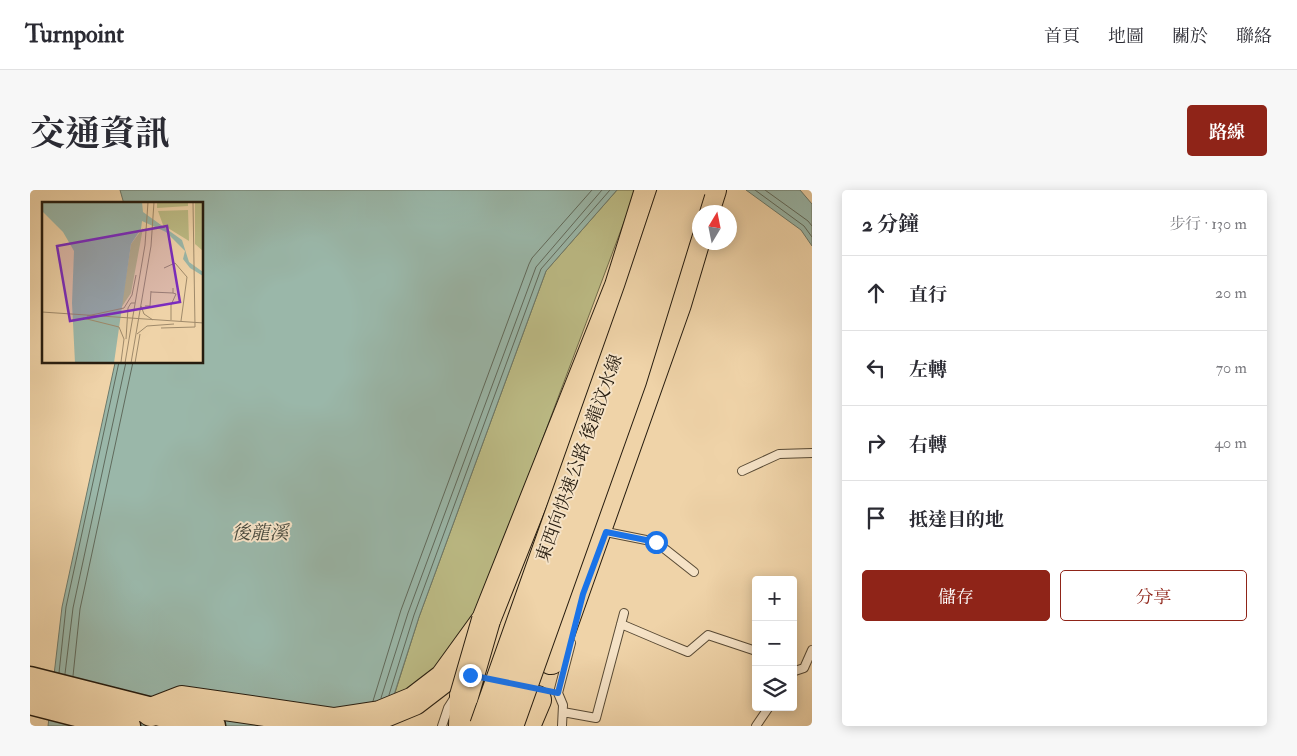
<!DOCTYPE html>
<html lang="zh-TW">
<head>
<meta charset="utf-8">
<style>
  :root { --surface:#fff; --page:#f7f7f7; --text:#2b2b33; --muted:#7c7c81; --line:#e1e1e2; --accent:#8f2418 }
  body { margin:0; font-family:"IM FELL Double Pica","Noto Serif TC",serif; background:var(--page); color:var(--text) }
  .controls { position:absolute; right:15px; bottom:15px; display:grid; overflow:hidden; border-radius:5px; box-shadow:0 2px 12px #0003 }
  .controls button { width:45px; height:45px; display:grid; place-items:center; padding:0; border:0; border-bottom:1px solid var(--line); background:var(--surface); color:var(--text); font:25px sans-serif }
  .compass { position:absolute; left:662px; top:15px; width:45px; height:45px; border-radius:50%; background:var(--surface); box-shadow:0 2px 12px #0003; rotate:10deg }
  .stop { position:absolute; width:15px; height:15px; margin:-11px; border:4px solid #1a73e8; border-radius:50%; background:#fff }
  .stop.end { background:#1a73e8; border-color:#fff; box-shadow:0 1px 5px #0008 }
  .list { margin:0; padding:0; list-style:none }
  h2 { display:flex; justify-content:space-between; align-items:center; height:65px; margin:0; padding:0 20px; font-size:21px }
  h2 small { font-size:16px; font-weight:400; color:var(--muted) }
  .list li { display:grid; grid-template-columns:32px 1fr auto; gap:15px; align-items:center; box-sizing:border-box; height:75px; padding:0 20px; border-top:1px solid var(--line) }
  .list b { display:block; font-size:19px; white-space:nowrap }
  .list em { font-size:16px; font-style:normal; color:var(--muted) }
  .actions { display:flex; gap:10px; padding:15px 20px }
  .actions a { flex:1; padding:11px 0; border:1px solid var(--accent); border-radius:5px; text-align:center; font-size:18px; color:var(--accent) }
  .actions .main { background:var(--accent); color:#fff }
  .icon { flex:none; width:28px; height:28px; fill:none; stroke:currentColor; stroke-width:2; stroke-linecap:round; stroke-linejoin:round }
  .map { position:relative; flex:none; width:782px; height:536px; overflow:hidden; border-radius:5px }
  header { display:flex; align-items:center; gap:30px; box-sizing:border-box; height:70px; padding:0 25px; background:var(--surface); border-bottom:1px solid var(--line) }
  header strong { font-size:24px }
  nav { display:flex; gap:28px; margin-inline-start:auto; font-size:18px }
  .intro { display:flex; align-items:center; justify-content:space-between; box-sizing:border-box; height:120px; padding:0 30px }
  h1 { margin:0; font-size:35px }
  .button { padding:12px 22px; border-radius:5px; background:var(--accent); color:#fff; font-size:18px; font-weight:700 }
  main { display:flex; gap:30px; padding:0 30px }
  aside { flex:1; background:var(--surface); border-radius:5px; box-shadow:0 2px 12px #0003 }
  .map>svg:first-child { display:block }
  .green { fill:#bcbb85; stroke:#716c4a }
  .water { fill:#9ab7a9; stroke:#6c796b }
  .lines { fill:none; stroke-linecap:round; stroke-linejoin:round }
  .shore { stroke:#606a5c; stroke-width:1 }
  .lane-casing { stroke:#584a35; stroke-width:10 }
  .primary-casing { stroke:#261c0f; stroke-width:29 }
  .highway-casing { stroke:#261c0f; stroke-width:30 }
  .lane { stroke:#f5e2c6; stroke-width:8 }
  .primary { stroke:#efd3a8; stroke-width:26 }
  .highway { stroke:#efd3a8; stroke-width:28 }
  .highway-bridge-casing { stroke:#261c0f; stroke-width:30; stroke-linecap:butt }
  .highway-bridge { stroke:#efd3a8; stroke-width:28 }
  .route { stroke:#1a73e8; stroke-width:6 }
  .labels { text-anchor:middle; stroke-width:4; stroke-linejoin:round; paint-order:stroke }
  .street-label { font-size:18px; fill:#261c0f; stroke:#f5e2c6 }
  .water-label { font-size:19px; font-style:italic; fill:#494a3d; stroke:#f5e2c6 }
  .inset-road { fill:none; stroke:#9f8a6b; stroke-width:1 }
  .view { fill:#7b2cbf; fill-opacity:0.15; stroke:#7b2cbf; stroke-width:2.5 }
  .inset-edge { fill:none; stroke:#261c0f; stroke-width:2.5 }
</style>
</head>
<body>
<header>
<strong>Turnpoint</strong>
<nav><a>首頁</a><a>地圖</a><a>關於</a><a>聯絡</a></nav>
</header>
<div class="intro"><h1>交通資訊</h1><a class="button">路線</a></div>
<main>
<div class="map">
<svg width="782" height="536" viewBox="0 0 782 536">
  <rect width="100%" height="100%" fill="#efd3a8"/>
  <filter id="stains"><feTurbulence type="fractalNoise" baseFrequency=".004" numOctaves="4"/><feColorMatrix values="0 0 0 0 .2 0 0 0 0 .09 0 0 0 0 .02 0 0 0 .5 -.17"/></filter>
  <radialGradient id="worn" r=".72"><stop offset=".6" stop-color="#630" stop-opacity="0"/><stop offset="1" stop-color="#630" stop-opacity=".3"/></radialGradient>
  <path class="green" d="M587 0H606L451 413 397 492 364 506 389 427 516 81Z"/>
  <path class="water" d="M90 0H587L516 81 389 427 354 536H18L32 417 85 173 172 172V14H94Z
    M716 0H770L782 14V56L771 40Z"/>
  <g class="lines">
    <path class="shore" d="M725 0 774 36 782 47
      M735 0 778 31 782 36
      M29 483 36 417 89 172
      M35 484 43 418 96 172
      M43 486 50 419 103 172
      M359 505 384 425 511 79 580 0
      M351 508 378 423 506 77 572 0
      M343 511 371 420 499 74 502 68 562 0"/>
    <defs>
      <path id="lane" d="M712 281 749 264 782 263
        M574 347 576 342 626 352 664 382
        M591 434 631 451 658 462 678 445 726 461
        M765 481 774 478 782 460
        M533 522 566 528 594 423
        M412 536 418 518 425 507
        M532 536 533 515 528 503 541 453
        M726 536 739 517"/>
      <path id="primary" d="M0 490 182 536
        M0 511 97 536"/>
      <path id="highway" d="M675 22 682 0
        M521 470 647 114 669 40
        M121 522 152 510 304 532 350 525 384 511 414 488 456 430 589 96 619 0
        M87 534 93 536
        M433 536 434 506
        M496 536 507 510"/>
    </defs>
    <use href="#lane" class="lane-casing"/>
    <use href="#primary" class="primary-casing"/>
    <use href="#highway" class="highway-casing"/>
    <use href="#lane" class="lane"/>
    <use href="#primary" class="primary"/>
    <use href="#highway" class="highway"/>
    <defs>
      <path id="highway-bridge" d="M434 506 456 430
        M454 536 608 102 642 0
        M479 536 602 191 661 0"/>
    </defs>
    <use href="#highway-bridge" class="highway-bridge-casing"/>
    <use href="#highway-bridge" class="highway-bridge"/>
  </g>
  <g class="lines">
    <path class="route" d="M440 485 528 503 553 404 576 342 626 352"/>
  </g>
  <g class="labels">
    <g class="street-label">
      <text transform="translate(549 268) rotate(-70)" y="6">東西向快速公路 後龍汶水線</text>
    </g>
    <g class="water-label">
      <text x="230" y="349">後龍溪</text>
    </g>
  </g>
  <g transform="translate(12 12)">
    <rect width="161" height="161" fill="#efd3a8"/>
    <path d="M115 0H146V4L115 6ZM153 0H160L161 49 153 42ZM146 8 147 39 121 23 116 9ZM101 26 89 91 79 106 89 42Z" fill="#bcbb85"/>
    <path d="M0 0H100L101 10 140 38 147 60 161 70V74L148 66 141 57 143 49 124 30 100 19 99 27 89 42 72 161H33L30 101 32 49 21 30 0 9Z" fill="#9ab7a9"/>
    <path class="inset-road" d="M122 66 133 61 145 75 139 119M109 90 131 91M99 104 102 112 111 118M103 104H108L109 89M0 110 162 121M45 114 82 106 90 93 94 73M41 116 77 125 82 137 79 160M129 118V103L134 92 131 91V86M119 126 153 125 151 0M95 132 105 124 132 122M84 137 86 106 89 101H93M83 161 103 43 106 0M89 161 109 44 112 0M93 161 98 132"/>
    <path class="view" d="M125 24 138 100 28 119 15 44Z"/>
    <rect width="161" height="161" class="inset-edge"/>
  </g>
  <rect width="100%" height="100%" filter="url(#stains)"/>
  <rect width="100%" height="100%" fill="url(#worn)"/>
</svg>
<div class="controls">
<button>+</button>
<button>−</button>
<button><svg class="icon" aria-label="layers" viewBox="0 0 24 24"><path d="M12 4l9 5-9 5-9-5zM3 14l9 5 9-5"/></svg></button>
</div>
<svg class="compass" viewBox="-18 -18 36 36"><path d="M0-13l5 13h-10z" fill="#e53935"/><path d="M0 13l5-13h-10z" fill="#7c7c81"/></svg>
<div class="stop" style="left:626px;top:352px"></div>
<div class="stop end" style="left:440px;top:485px"></div>
</div>
<aside>
<h2>2 分鐘<small>步行 · 130 m</small></h2>
<ul class="list">
<li><svg class="icon" aria-label="ahead" viewBox="0 0 24 24"><path d="M12 20V5M6 11l6-6 6 6"/></svg><div><b>直行</b></div><em>20 m</em></li>
<li><svg class="icon" aria-label="left" viewBox="0 0 24 24"><path d="M17 20v-9H6M10 6l-5 5 5 5"/></svg><div><b>左轉</b></div><em>70 m</em></li>
<li><svg class="icon" aria-label="right" viewBox="0 0 24 24"><path d="M7 20v-9h11M14 6l5 5-5 5"/></svg><div><b>右轉</b></div><em>40 m</em></li>
<li><svg class="icon" aria-label="arrive" viewBox="0 0 24 24"><path d="M6 21V4h12l-3 4 3 4H6"/></svg><div><b>抵達目的地</b></div></li>
</ul>
<div class="actions"><a class="main">儲存</a><a>分享</a></div>
</aside>
</main>
</body>
</html>
